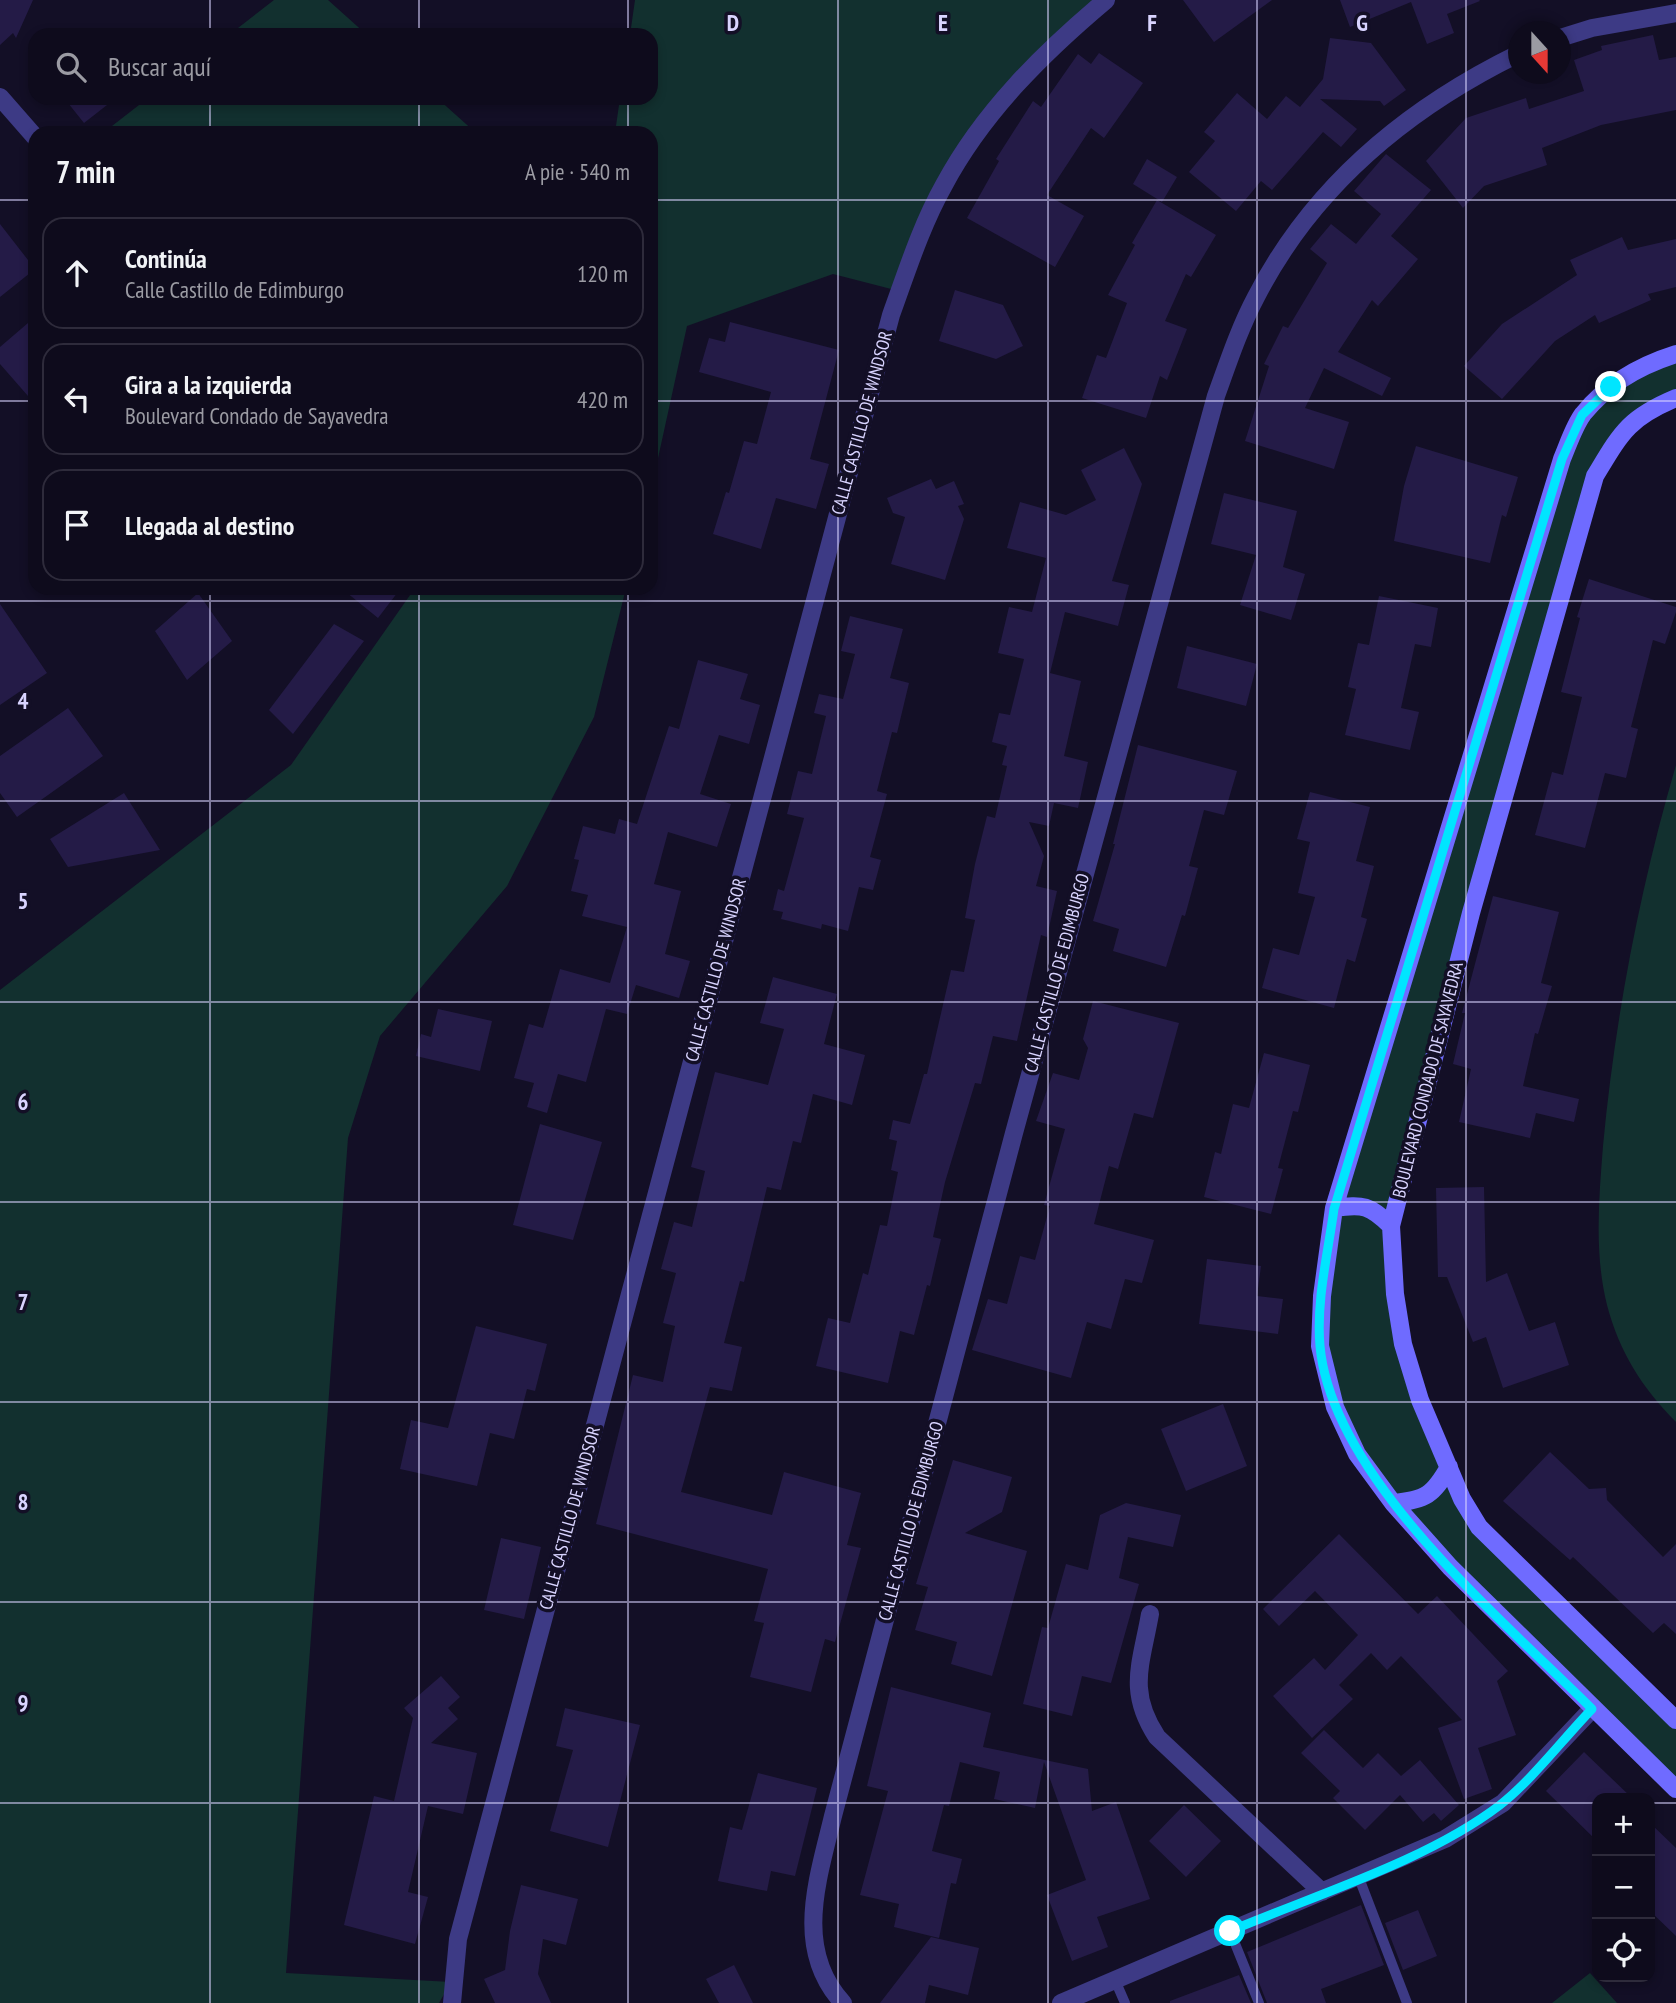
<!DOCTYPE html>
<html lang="es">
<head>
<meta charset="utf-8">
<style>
  :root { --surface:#0e0b1c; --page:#171425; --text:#f1f3f6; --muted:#9b9ba3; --line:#2e2b3b }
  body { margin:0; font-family:"PT Sans Narrow",sans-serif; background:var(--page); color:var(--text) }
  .controls { position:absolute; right:21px; bottom:21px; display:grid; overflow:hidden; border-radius:14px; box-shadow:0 4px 10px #0003 }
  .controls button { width:63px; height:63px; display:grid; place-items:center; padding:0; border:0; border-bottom:2px solid var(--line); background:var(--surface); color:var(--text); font:35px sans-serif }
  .compass { position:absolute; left:1508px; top:21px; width:63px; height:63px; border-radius:50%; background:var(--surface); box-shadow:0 4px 10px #0003; rotate:159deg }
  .stop { position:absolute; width:21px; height:21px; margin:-16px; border:5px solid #00e5ff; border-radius:50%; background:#fff }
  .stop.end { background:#00e5ff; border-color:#fff; box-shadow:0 2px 7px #0008 }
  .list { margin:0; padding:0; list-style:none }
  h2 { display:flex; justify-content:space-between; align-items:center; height:91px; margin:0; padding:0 28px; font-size:30px }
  h2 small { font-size:23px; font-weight:400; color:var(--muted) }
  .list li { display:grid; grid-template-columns:46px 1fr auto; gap:21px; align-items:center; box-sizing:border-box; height:112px; margin:0 14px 14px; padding:0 14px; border:2px solid var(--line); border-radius:21px }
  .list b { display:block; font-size:26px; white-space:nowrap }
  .list p { margin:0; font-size:23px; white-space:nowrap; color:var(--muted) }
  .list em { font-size:23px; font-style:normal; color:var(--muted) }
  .icon { flex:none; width:38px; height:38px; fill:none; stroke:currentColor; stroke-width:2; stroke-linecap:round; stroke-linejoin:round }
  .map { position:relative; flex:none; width:1676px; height:2003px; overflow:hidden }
  .search { position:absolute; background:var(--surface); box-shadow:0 4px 10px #0003; left:28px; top:28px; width:630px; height:77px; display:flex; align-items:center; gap:18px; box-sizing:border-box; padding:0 24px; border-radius:21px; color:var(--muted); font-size:26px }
  .panel { position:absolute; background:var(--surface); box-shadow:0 4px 10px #0003; left:28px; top:126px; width:630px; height:469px; border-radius:21px }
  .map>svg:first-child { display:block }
  .green { fill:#12302f }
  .building { fill:#241b47 }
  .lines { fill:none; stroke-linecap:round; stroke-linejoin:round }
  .lane { stroke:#3d3a85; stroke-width:10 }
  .street { stroke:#3d3a85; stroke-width:18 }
  .secondary { stroke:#6f6bff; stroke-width:18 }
  .route { stroke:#00e5ff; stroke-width:9 }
  .grid { fill:none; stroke:#d9d4ff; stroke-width:2; stroke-opacity:0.55 }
  .labels { text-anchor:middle; stroke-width:7; stroke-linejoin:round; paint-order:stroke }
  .street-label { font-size:18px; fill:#d9d4ff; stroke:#130f26 }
  .grid-label { font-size:23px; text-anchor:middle; font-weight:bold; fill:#d9d4ff; stroke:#130f26; stroke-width:7; stroke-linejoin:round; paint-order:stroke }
</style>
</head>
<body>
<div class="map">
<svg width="1676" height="2003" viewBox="0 0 1676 2003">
  <rect width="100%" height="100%" fill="#130f26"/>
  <path class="green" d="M274 0H328L367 35H229Z
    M635 0H1106L979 128 899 291 833 274 687 326 651 490V133H615L620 98H651V35H630Z
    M148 98H437L476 133H103Z
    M1676 354V398L1645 411 1595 476 1391 1226 1403 1344 1462 1499 1676 1720V1789L1592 1709 1357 1454 1320 1346 1334 1208 1562 459 1611 387Z
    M415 588H626L594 717 507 886 380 1036 348 1138 286 1973 451 1982 439 2003H0V990L291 765Z
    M1676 765V1422C1642 1388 1619 1351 1607 1305 1594 1253 1599 1198 1603 1146 1615 1018 1640 888 1676 765Z
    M1590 1973 1617 2003H1552Z"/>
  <path class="building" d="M0 0H33L16 38 13 33 0 45Z
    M1183 0H1272L1214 42Z
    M1340 0H1479L1480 1 1447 14 1454 33 1427 44 1411 2 1350 27Z
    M1653 35 1659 60 1676 57V110L1601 125 1542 148 1547 165 1484 186 1463 208 1426 161 1466 118 1526 98 1529 109 1584 91 1574 60 1602 50 1601 46Z
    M1330 38 1371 43 1406 90 1384 106 1380 101 1320 99 1357 129 1341 147 1323 132 1272 190 1261 181 1236 211 1189 172 1215 141 1204 132 1237 93 1267 119 1286 96 1300 107 1323 79Z
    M1099 53 1143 83 1104 138 1091 128 1047 195 1084 216 1055 267 967 218 999 161 996 159 1033 101 1041 107 1078 54 1091 64Z
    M64 98H116L84 123Z
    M1386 154 1431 190 1391 236 1418 259 1378 306 1372 300 1338 352 1391 378 1382 396 1324 368 1305 408 1349 422 1334 469 1245 441 1269 366 1264 364 1283 326 1288 328 1327 263 1310 249 1331 224 1356 244 1381 214 1354 191Z
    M1147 159 1177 177 1162 202 1133 184Z
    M1157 200 1216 235 1191 277 1186 274 1165 321 1187 329 1167 380 1160 376 1146 418 1082 398 1097 355 1106 358 1127 303 1108 295 1135 245 1132 243Z
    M0 224 35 269 0 297Z
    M1622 237 1628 250 1676 239V287L1648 294 1651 300 1599 323 1595 315 1555 341 1502 399 1464 366 1502 324 1577 275 1570 260Z
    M955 290 1003 305 1023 346 996 359 939 341Z
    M35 317V404L0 364V347Z
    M730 322 839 350 810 459 829 464 816 509 776 498 761 549 713 534 726 492 729 493 744 441 757 444 771 392 699 372 709 338 725 342Z
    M1416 446 1518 477 1506 517 1502 515 1490 563 1394 541 1404 486Z
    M1124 448 1142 484 1112 581 1129 585 1118 626 1065 612 1050 673 1081 681 1064 756 1088 762 1078 808 1054 803 1049 826 1029 822 1044 856 1036 886 1057 891 1047 937 1041 935 1017 1041 993 1036 981 1084 975 1083 945 1182 933 1237 941 1239 930 1286 927 1285 914 1335 900 1331 888 1383 816 1366 828 1318 850 1323 863 1273 868 1275 880 1225 887 1226 898 1172 891 1170 897 1141 889 1139 893 1120 910 1124 924 1074H927L951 970 964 972 975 920 965 918 975 864 987 816 995 818 1007 766 1002 765 1007 746 992 742 999 713 1010 715 1024 659 998 653 1009 607 1032 612 1046 558 1007 548 1020 502 1066 515 1096 500 1081 470Z
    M931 479 936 489 954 481 964 504 958 506 964 519 945 580 891 564 905 517 893 513 887 498Z
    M1224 493 1297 511 1283 567 1305 574 1291 620 1240 605 1256 555 1211 544Z
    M1589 579 1676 607V612L1665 644 1653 640 1631 727 1638 729 1626 778 1605 773 1585 848 1535 835 1552 772 1563 775 1582 697 1561 692 1580 618 1577 617Z
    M341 588H401L378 618Z
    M198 593 232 641 187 680 155 631Z
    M1379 596 1438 608 1431 647 1415 644 1401 708 1419 712 1410 750 1345 735 1356 689 1348 687 1358 643 1369 645Z
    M0 604 47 673 0 705Z
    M850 616 903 629 890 678 909 683 897 733 892 732 877 791 887 794 870 857 881 860 873 890 859 887 848 931 822 924 821 929 781 919 783 912 773 910 778 889 784 891 804 818 787 814 798 771 812 774 826 716 814 713 819 694 843 699 855 654 841 651Z
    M334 624 364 641 293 734 269 710Z
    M1187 646 1257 664 1246 706 1177 688Z
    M698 660 748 674 740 699 760 705 749 744 719 735 700 794 731 804 717 847 668 832 654 884 681 891 665 954 690 961 679 998 636 985 627 1014 606 1009 586 1082 558 1074 547 1113 527 1107 534 1083 514 1078 529 1024 543 1028 560 969 610 983 627 927 582 916 588 895 571 891 579 860 574 859 583 826 615 834 619 819 637 824 669 726 679 729Z
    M68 708 103 756 17 817 0 793V756Z
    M1138 745 1237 771 1224 815 1204 810 1189 866 1198 868 1185 916 1182 915 1166 967 1113 951 1119 929 1093 921 1115 844H1113Z
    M1310 792 1370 807 1356 861 1374 866 1361 917 1367 919 1355 962 1347 959 1334 1008 1262 988 1273 948 1299 955 1315 897 1298 893 1310 842 1297 839Z
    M124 793 160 850 68 867 50 839Z
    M1493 896 1559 912 1541 983 1552 986 1538 1034 1535 1033 1523 1086 1579 1099 1574 1122 1536 1113 1530 1138 1459 1122 1471 1069 1453 1064 1465 1013H1462Z
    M773 977 837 994 824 1044 865 1055 852 1105 813 1094 801 1143 793 1141 781 1190 767 1187 744 1282 740 1281 724 1343 742 1347 732 1391 710 1387 681 1492 772 1515 784 1472 861 1493 847 1545 861 1548 835 1642 825 1639 811 1692 750 1677 764 1623 754 1621 768 1569 596 1524 633 1375 663 1382 675 1326 663 1323 676 1273 661 1269 674 1222 692 1227 705 1171 691 1167 715 1072 768 1085 784 1029 760 1023Z
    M1093 1001 1179 1023 1153 1118 1134 1113 1118 1169 1109 1166 1094 1224 1154 1240 1142 1283 1125 1279 1111 1329 1087 1322 1071 1378 972 1350 988 1299 1007 1304 1020 1256 1035 1260 1050 1206 1044 1205 1065 1129 1036 1121 1053 1073 1079 1080 1088 1048 1083 1039Z
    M438 1009 492 1021 480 1071 416 1056 421 1034 431 1037Z
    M1264 1053 1310 1065 1298 1112 1293 1111 1278 1168 1283 1169 1271 1214 1204 1197 1215 1152 1221 1154 1233 1104 1249 1108Z
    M540 1124 602 1142 573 1240 513 1225Z
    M1484 1187 1486 1282 1507 1273 1529 1331 1555 1322 1569 1365 1503 1388 1486 1337 1473 1342 1447 1277H1438L1436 1188Z
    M1207 1259 1261 1266 1257 1296 1283 1299 1278 1334 1199 1324Z
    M476 1326 547 1344 535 1391 527 1389 514 1439 490 1433 477 1486 400 1469 411 1420 448 1428Z
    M1223 1404 1247 1466 1186 1491 1161 1429Z
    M1550 1452 1589 1489 1606 1488 1607 1500 1663 1557 1676 1544V1634L1664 1623 1653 1633 1573 1557 1570 1560 1503 1501Z
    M953 1460 1012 1477 1002 1512 965 1533 1027 1551 992 1676 951 1664 957 1642 915 1630 928 1587 916 1584Z
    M1126 1503 1181 1515 1173 1547 1128 1537 1119 1578 1139 1584 1111 1683 1082 1676 1072 1716 1023 1704 1042 1627 1048 1628 1066 1564 1088 1570 1100 1515Z
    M1339 1534 1418 1614 1437 1596 1508 1671 1497 1681 1516 1735 1478 1748 1492 1789 1464 1799 1438 1728 1462 1720 1401 1656 1387 1670 1371 1653 1339 1685 1353 1699 1312 1738 1273 1696 1314 1658 1325 1670 1358 1635 1315 1591 1279 1626 1263 1609Z
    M501 1538 541 1547 524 1619 484 1610Z
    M441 1676 460 1697 448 1708 458 1719 431 1743 477 1753 463 1814 428 1806 408 1892 428 1897 415 1944 344 1925 374 1796 394 1801 413 1718 404 1708Z
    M891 1687 991 1713 983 1747 1088 1769 1092 1811 1116 1802 1150 1899 1097 1917 1108 1947 1072 1961 1047 1895 1086 1880 1044 1762 1035 1808 994 1799 1000 1772 960 1762 949 1806 944 1805 932 1851 962 1859 956 1884 951 1883 939 1938 894 1927 899 1904 860 1895 888 1791 867 1786Z
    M565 1708 640 1725 608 1847 550 1831 573 1750 556 1746Z
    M1324 1730 1363 1768 1378 1753 1401 1776 1420 1760 1459 1805 1441 1821 1434 1813 1423 1822 1400 1795 1365 1830 1333 1798 1340 1791 1301 1753Z
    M1584 1752 1632 1798H1597V1841L1546 1791Z
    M758 1773 817 1788 795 1876 771 1871 767 1891 718 1881 730 1827 742 1830Z
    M1184 1805 1221 1841 1186 1877 1149 1841Z
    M1650 1823 1676 1848V1936L1650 1911Z
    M521 1885 578 1899 566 1945 543 1939 538 1974 551 2003H495L484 1979 505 1970 510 1931Z
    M1361 1905 1384 1965 1321 1989 1326 2003H1267L1247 1952Z
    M1418 1910 1437 1956 1403 1970 1385 1923Z
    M931 1937 979 1948 968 1995 929 1985 925 2003H880Z
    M734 1965 753 2003H719L706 1979Z
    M1239 1975 1251 2003H1170V2001Z"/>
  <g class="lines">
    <path class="lane" d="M1359 1878 1407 2003
      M1230 1931 1259 2003
      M1115 1980 1125 2003"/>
    <path class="street" d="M1560 38 1592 28 1676 13
      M0 97 35 137
      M1150 1614C1141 1665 1127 1691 1157 1737L1322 1892
      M452 2003 458 1939 891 315C907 271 921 226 944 185 983 112 1043 53 1106 0
      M843 2003C793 1949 818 1879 833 1816L1014 1133 1216 396C1228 363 1239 329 1256 297 1313 186 1408 108 1518 54
      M1061 2003 1445 1839 1503 1803 1592 1709"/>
    <path class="secondary" d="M1676 354C1641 365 1607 384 1583 414 1574 426 1568 445 1562 459L1334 1208 1322 1296 1320 1346 1335 1407 1357 1454 1393 1503 1450 1567 1676 1789
      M1676 398C1628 418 1621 433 1595 476L1471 913 1391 1226 1395 1294 1403 1344 1420 1400 1462 1499 1479 1527 1676 1720
      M1334 1208C1363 1204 1370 1205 1391 1226
      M1393 1503C1426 1500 1433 1495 1449 1467"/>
  </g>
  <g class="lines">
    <path class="route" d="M1230 1931C1315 1895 1427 1861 1500 1805 1532 1780 1563 1739 1592 1709 1502 1619 1332 1478 1320 1346 1316 1301 1328 1253 1334 1209L1562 459 1582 415 1611 387"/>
  </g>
  <path class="grid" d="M210 0V35M419 0V35M628 0V35M838 0V2003M1048 0V2003M1257 0V2003M1466 0V2003M210 98V133M419 98V133M628 98V133M0 200H35M651 200H1676M0 401H35M651 401H1676M210 588V2003M419 588V2003M628 588V2003M0 601H1676M0 801H1676M0 1002H1676M0 1202H1676M0 1402H1676M0 1602H1676M0 1803H1597M1650 1803H1676"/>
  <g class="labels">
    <g class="street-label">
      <text transform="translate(862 423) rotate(-75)" y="6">CALLE CASTILLO DE WINDSOR</text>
      <text transform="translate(716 970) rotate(-75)" y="6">CALLE CASTILLO DE WINDSOR</text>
      <text transform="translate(1057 973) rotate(-75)" y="6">CALLE CASTILLO DE EDIMBURGO</text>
      <text transform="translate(1428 1080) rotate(-76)" y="6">BOULEVARD CONDADO DE SAYAVEDRA</text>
      <text transform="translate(570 1518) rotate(-75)" y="6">CALLE CASTILLO DE WINDSOR</text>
      <text transform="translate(911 1521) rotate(-75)" y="6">CALLE CASTILLO DE EDIMBURGO</text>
    </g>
  </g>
  <g class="grid-label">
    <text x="733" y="31">D</text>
    <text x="943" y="31">E</text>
    <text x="1152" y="31">F</text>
    <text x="1362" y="31">G</text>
    <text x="23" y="709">4</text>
    <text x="23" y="909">5</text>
    <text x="23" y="1110">6</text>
    <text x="23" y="1310">7</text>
    <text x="23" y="1510">8</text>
    <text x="23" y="1711">9</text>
  </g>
</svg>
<div class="controls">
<button>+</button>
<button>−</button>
<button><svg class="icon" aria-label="locate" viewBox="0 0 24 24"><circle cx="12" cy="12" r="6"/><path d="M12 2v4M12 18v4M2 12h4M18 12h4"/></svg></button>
</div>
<svg class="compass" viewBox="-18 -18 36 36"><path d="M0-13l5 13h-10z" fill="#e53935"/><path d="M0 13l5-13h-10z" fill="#9b9ba3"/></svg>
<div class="stop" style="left:1230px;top:1931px"></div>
<div class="stop end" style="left:1611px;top:387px"></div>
<div class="search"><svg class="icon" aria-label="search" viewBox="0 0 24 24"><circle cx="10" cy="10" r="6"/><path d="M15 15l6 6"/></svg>Buscar aquí</div>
<section class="panel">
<h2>7 min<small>A pie · 540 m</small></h2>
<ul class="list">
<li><svg class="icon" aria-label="ahead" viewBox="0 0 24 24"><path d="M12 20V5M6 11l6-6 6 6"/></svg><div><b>Continúa</b><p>Calle Castillo de Edimburgo</p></div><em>120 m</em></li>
<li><svg class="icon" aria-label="left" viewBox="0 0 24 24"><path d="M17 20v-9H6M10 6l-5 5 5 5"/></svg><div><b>Gira a la izquierda</b><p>Boulevard Condado de Sayavedra</p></div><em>420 m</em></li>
<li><svg class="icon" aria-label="arrive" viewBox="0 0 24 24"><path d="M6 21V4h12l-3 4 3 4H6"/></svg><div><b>Llegada al destino</b></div></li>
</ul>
</section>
</div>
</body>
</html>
